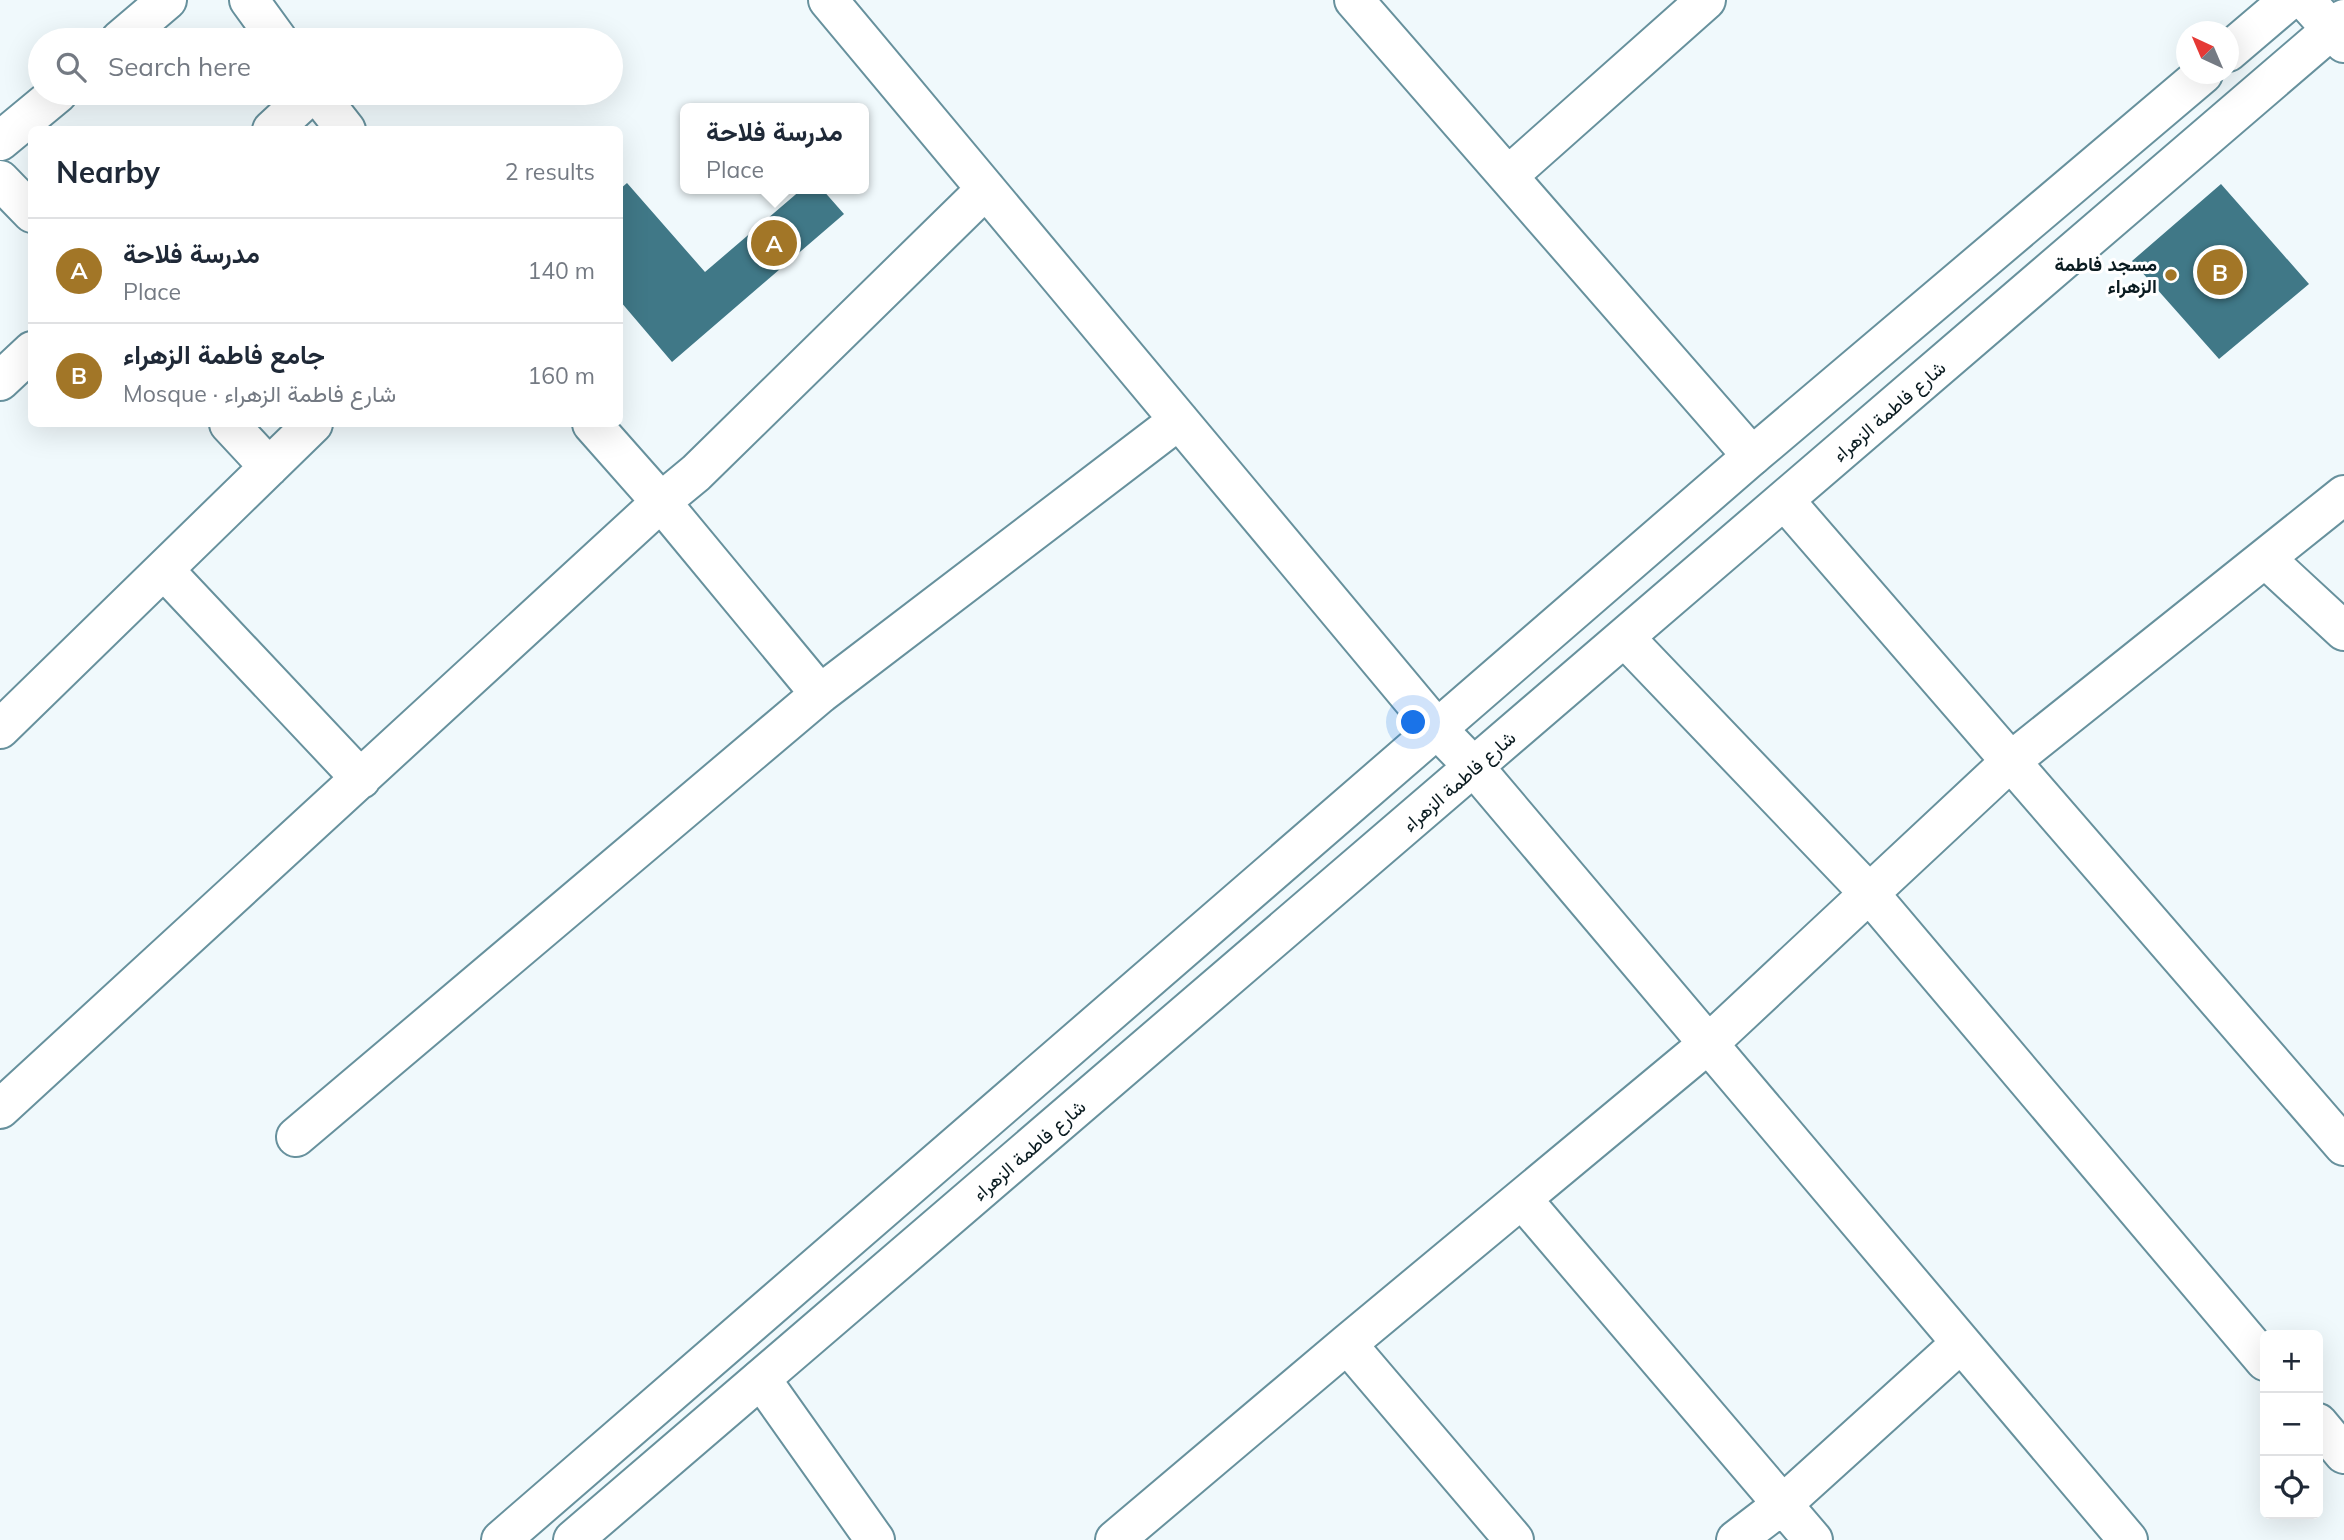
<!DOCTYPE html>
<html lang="en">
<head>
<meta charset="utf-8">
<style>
  :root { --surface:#fff; --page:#f2f2f3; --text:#1f2937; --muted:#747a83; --line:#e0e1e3; --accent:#a27627 }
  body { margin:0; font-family:Mulish,Vazirmatn,sans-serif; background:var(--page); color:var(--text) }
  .controls { position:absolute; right:21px; bottom:21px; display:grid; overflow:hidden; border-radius:10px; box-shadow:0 7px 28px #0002 }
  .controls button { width:63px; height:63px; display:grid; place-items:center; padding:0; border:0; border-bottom:2px solid var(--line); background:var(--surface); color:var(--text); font:35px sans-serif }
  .compass { position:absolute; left:2176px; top:21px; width:63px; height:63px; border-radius:50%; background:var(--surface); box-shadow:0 7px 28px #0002; rotate:316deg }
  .you { position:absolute; left:1414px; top:723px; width:24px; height:24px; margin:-18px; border:5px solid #fff; border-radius:50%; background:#1a73e8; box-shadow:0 0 0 10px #1a73e833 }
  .badge { display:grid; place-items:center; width:46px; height:46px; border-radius:50%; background:var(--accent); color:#fff; font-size:23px; font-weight:700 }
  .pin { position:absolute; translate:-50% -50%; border:4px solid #fff; box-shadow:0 2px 7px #0006 }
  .popup { position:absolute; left:680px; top:103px; width:189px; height:91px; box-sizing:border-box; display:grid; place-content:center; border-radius:10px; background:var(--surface); filter:drop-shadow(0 2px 5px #0005); font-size:23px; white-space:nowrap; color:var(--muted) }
  .popup b { font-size:26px; color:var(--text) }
  .popup::after { content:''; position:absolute; left:50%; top:100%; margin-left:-14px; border:14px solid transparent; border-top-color:var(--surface) }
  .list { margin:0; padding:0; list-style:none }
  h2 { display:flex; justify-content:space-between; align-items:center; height:91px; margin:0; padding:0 28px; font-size:30px }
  h2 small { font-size:23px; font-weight:400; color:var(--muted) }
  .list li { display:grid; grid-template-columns:46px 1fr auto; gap:21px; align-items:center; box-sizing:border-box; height:105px; padding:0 28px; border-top:2px solid var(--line) }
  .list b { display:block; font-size:26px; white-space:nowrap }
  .list p { margin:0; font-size:23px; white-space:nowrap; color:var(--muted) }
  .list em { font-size:23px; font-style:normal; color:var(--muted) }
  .icon { flex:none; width:38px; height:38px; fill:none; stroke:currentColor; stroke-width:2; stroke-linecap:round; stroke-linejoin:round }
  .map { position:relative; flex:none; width:2344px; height:1540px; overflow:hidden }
  .search { position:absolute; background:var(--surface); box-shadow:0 7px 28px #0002; left:28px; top:28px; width:595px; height:77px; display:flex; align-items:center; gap:18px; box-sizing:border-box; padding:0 24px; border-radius:38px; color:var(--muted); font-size:26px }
  .panel { position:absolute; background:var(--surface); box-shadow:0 7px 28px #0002; left:28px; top:126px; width:595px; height:301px; border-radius:10px }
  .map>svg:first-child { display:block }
  .building { fill:#407887 }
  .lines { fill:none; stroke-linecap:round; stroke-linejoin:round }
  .street-casing { stroke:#67919d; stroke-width:42 }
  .secondary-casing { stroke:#67919d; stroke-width:42 }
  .street { stroke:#fff; stroke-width:38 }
  .secondary { stroke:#fff; stroke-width:38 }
  .poi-dot { fill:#a27627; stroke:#fff; stroke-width:2.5 }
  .labels { text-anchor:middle; stroke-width:6; stroke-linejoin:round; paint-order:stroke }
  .poi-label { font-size:19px; font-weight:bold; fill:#0a1b20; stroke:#fff; text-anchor:end }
  .street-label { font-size:19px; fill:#0a1b20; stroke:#fff }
</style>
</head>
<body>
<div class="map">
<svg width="2344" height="1540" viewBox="0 0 2344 1540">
  <rect width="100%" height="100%" fill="#f0f9fc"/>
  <path class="building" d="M627 183 705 272 802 189H822L844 214 672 362 620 301V189Z
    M2221 184 2309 284 2219 359 2132 261Z"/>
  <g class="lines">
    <defs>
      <path id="street" d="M249 0 278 40
        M828 0 1437 729 1475 768 2128 1540
        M1354 0 1752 456
        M2305 0 2344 43
        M120 40 167 0
        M317 93 346 130
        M272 130 312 93
        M0 141 58 93
        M1508 176 1706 0
        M0 180 32 213
        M0 381 32 351
        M229 424 269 467
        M592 424 661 502 820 694
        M1785 501 2344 1146
        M2266 559 2344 631
        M164 570 361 779
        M1625 638 1869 893 2265 1361
        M0 729 313 424
        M0 1109 661 502 696 473 986 189
        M296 1137 820 694 1179 420
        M1522 1199 1813 1540
        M1347 1344 1514 1540
        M761 1379 875 1540
        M2318 1423 2344 1454
        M1115 1540 1347 1344 1708 1044 2011 761 2344 495
        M1736 1540 1783 1504 1961 1343"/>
      <path id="secondary" d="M2228 52 2289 0
        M501 1540 1752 456 2203 74
        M573 1540 2344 19"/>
    </defs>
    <use href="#street" class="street-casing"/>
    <use href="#secondary" class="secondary-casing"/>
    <use href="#street" class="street"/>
    <use href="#secondary" class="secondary"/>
  </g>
  <circle class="poi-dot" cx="2171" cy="275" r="7"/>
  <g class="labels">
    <g class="poi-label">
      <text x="2157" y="271">مسجد فاطمة<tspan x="2157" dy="22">الزهراء</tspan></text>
    </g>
    <g class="street-label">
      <text transform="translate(1889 411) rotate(-41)" y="7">شارع فاطمة الزهراء</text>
      <text transform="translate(1459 781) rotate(-41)" y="7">شارع فاطمة الزهراء</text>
      <text transform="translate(1029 1150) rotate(-41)" y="7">شارع فاطمة الزهراء</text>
    </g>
  </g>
</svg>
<div class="controls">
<button>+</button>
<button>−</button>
<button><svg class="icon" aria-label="locate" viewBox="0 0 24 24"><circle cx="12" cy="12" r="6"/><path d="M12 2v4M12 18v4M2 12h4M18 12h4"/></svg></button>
</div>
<svg class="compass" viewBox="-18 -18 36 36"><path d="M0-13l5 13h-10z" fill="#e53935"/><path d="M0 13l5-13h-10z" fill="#747a83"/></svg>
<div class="you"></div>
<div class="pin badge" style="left:774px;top:243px">A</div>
<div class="popup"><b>مدرسة فلاحة</b>Place</div>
<div class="pin badge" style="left:2220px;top:272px">B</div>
<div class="search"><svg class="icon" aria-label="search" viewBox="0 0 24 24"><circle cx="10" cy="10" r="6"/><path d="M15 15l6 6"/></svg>Search here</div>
<section class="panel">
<h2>Nearby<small>2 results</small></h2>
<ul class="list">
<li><span class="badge">A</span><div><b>مدرسة فلاحة</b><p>Place</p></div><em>140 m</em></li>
<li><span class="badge">B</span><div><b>جامع فاطمة الزهراء</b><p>Mosque · شارع فاطمة الزهراء</p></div><em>160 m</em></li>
</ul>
</section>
</div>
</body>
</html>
